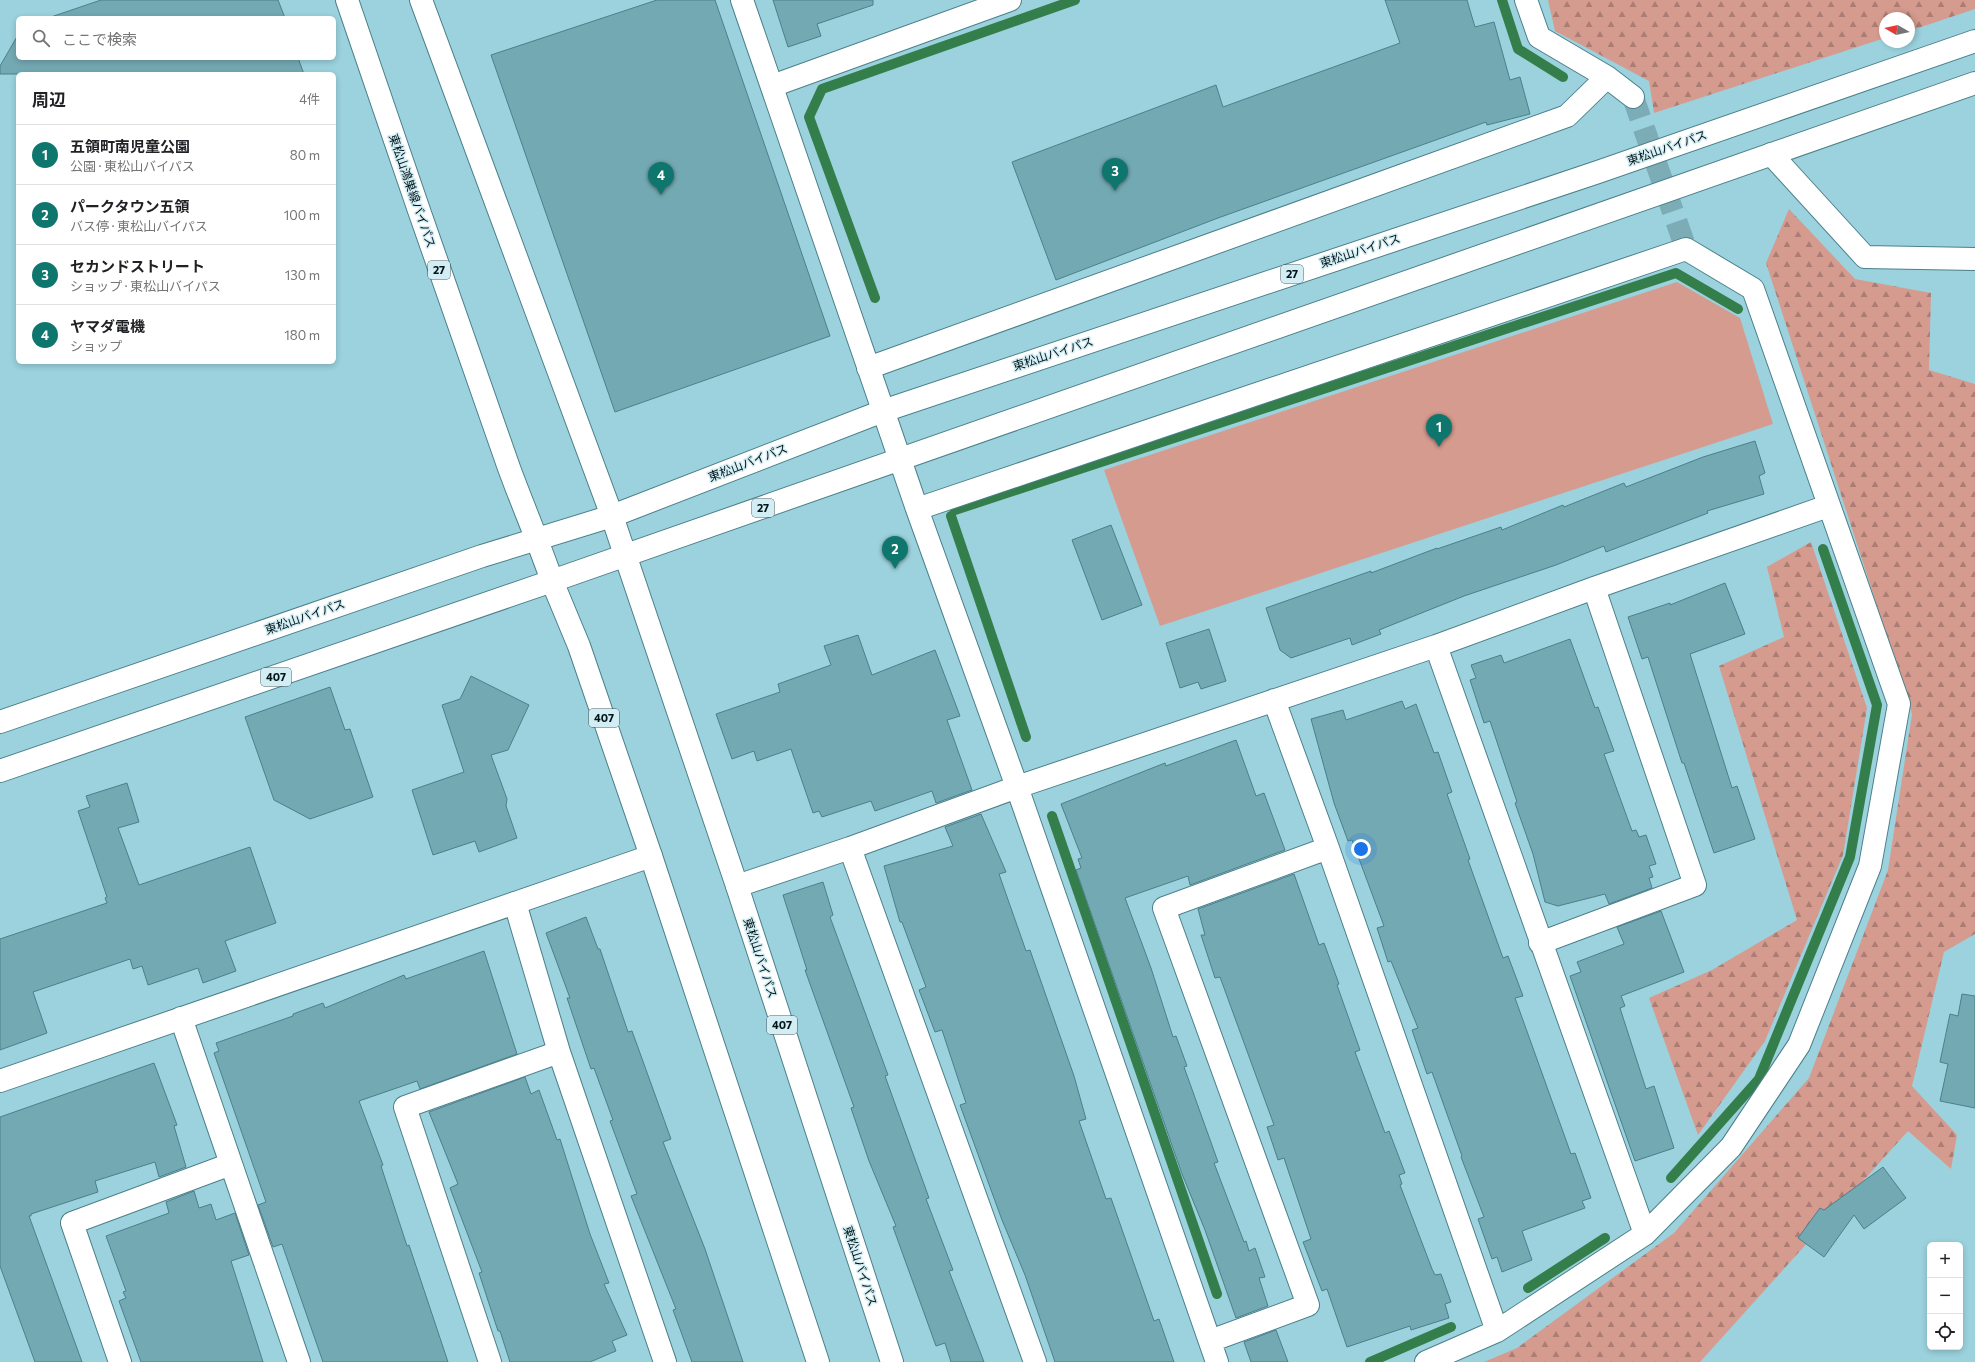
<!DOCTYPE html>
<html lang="ja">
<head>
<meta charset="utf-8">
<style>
  :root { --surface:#fff; --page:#f6f6f6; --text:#202124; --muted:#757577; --line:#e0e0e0; --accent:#0f766e }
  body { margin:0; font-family:Commissioner,"Noto Sans JP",sans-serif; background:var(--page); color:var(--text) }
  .controls { position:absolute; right:12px; bottom:12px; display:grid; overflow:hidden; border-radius:6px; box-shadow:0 2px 6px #0003 }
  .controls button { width:36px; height:36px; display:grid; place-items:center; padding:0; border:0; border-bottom:1px solid var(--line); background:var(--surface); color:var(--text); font:20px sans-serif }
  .compass { position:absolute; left:1879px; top:12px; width:36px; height:36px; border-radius:50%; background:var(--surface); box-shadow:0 2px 6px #0003; rotate:279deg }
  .you { position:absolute; left:1361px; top:849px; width:14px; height:14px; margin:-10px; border:3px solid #fff; border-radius:50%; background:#1a73e8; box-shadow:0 0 0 6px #1a73e833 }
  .badge { display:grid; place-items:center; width:26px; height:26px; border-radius:50%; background:var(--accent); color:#fff; font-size:13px; font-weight:700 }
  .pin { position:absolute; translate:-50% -33px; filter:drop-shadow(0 1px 2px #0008) }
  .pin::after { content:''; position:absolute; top:21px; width:14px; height:12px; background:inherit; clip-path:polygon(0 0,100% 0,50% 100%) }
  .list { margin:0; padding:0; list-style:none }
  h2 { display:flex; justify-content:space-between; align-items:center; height:52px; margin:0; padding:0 16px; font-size:17px }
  h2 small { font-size:13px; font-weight:400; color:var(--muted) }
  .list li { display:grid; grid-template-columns:26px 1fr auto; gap:12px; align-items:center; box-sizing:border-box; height:60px; padding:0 16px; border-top:1px solid var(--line) }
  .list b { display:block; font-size:15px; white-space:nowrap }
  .list p { margin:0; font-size:13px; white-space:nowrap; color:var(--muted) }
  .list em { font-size:13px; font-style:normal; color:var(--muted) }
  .icon { flex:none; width:22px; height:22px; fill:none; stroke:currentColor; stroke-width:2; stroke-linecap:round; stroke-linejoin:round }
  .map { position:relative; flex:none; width:1975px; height:1362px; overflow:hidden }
  .search { position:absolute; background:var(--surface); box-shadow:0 2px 6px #0003; left:16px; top:16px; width:320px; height:44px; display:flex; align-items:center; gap:10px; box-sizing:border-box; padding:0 14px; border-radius:6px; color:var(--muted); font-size:15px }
  .panel { position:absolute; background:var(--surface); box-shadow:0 2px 6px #0003; left:16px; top:72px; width:320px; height:292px; border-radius:6px }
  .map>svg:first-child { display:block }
  .forest { fill:url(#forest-firs) }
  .park { fill:#d69b8f }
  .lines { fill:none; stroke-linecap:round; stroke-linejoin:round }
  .stream { stroke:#347e4c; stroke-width:10 }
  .building { fill:#73a9b3; stroke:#4b808b }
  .street-tunnel { stroke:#7cacb6; stroke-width:22; stroke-dasharray:22 11; stroke-linecap:butt }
  .street-casing { stroke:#4b808b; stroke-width:24 }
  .secondary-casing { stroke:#4b808b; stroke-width:24 }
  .primary-casing { stroke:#4b808b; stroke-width:24 }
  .highway-casing { stroke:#4b808b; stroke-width:24 }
  .street { stroke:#fff; stroke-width:22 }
  .secondary { stroke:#fff; stroke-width:22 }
  .primary { stroke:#fff; stroke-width:22 }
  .highway { stroke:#fff; stroke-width:22 }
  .labels { text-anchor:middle; stroke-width:3; stroke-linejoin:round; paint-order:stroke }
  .shield { fill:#d2edf3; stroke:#40565b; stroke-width:1 }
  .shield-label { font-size:11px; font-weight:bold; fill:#02161a }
  .street-label { font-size:12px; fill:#02161a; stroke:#d2edf3 }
</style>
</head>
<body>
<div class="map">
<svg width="1975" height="1362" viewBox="0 0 1975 1362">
  <defs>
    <pattern id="forest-firs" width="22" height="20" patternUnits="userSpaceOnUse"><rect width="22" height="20" fill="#d69b8f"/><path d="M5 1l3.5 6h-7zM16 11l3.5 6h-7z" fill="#ab7d74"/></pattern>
  </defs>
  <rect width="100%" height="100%" fill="#9bd2dd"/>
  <path class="forest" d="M1548 0H1975V9L1909 31V18H1885V38L1654 113 1649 81 1555 31Z
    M1789 209 1855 279 1931 293 1929 370 1975 384V934L1944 952 1912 1086 1957 1135 1951 1169 1908 1131 1700 1362H1484L1517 1348 1674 1233 1809 1078 1888 870 1912 714 1766 263Z
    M1811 542 1867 708 1843 855 1765 1041 1698 1135 1649 998 1712 970 1797 920 1719 666 1784 637 1767 567Z"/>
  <path class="park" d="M1677 282 1740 318 1773 424 1160 626 1104 470Z"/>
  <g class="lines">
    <path class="stream" d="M1502 0 1518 49 1563 77
      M875 298 809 117 822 89 1075 0
      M955 510 1676 273 1738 309
      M951 516 1026 737
      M1052 816 1217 1294
      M1671 1178 1759 1079 1850 857 1877 705 1823 549
      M1528 1288 1605 1238
      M1370 1362 1451 1327"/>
  </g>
  <path class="building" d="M101 0H278L285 18H48Z
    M657 0H715L830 336 615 412 491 55Z
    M773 0H873V5L817 24 821 36 788 47Z
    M1385 0H1467L1475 27 1494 22 1510 80 1520 77 1530 114 1487 125 1486 122 1218 218 1056 280 1012 162 1216 85 1223 107 1400 43Z
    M18 35V58H298L304 74H0V66Z
    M1755 441 1765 473 1759 476 1764 494 1707 511 1708 513 1606 552 1604 546 1556 565 1464 596 1379 630 1381 634 1352 645 1350 638 1291 658 1280 650 1266 608 1371 571V573L1437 548V549L1501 527 1502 530 1563 505 1564 507 1624 483 1626 487 1703 457Z
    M1111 525 1142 605 1102 620 1072 540Z
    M1725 583 1745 634 1690 654 1732 788 1737 786 1755 839 1714 853 1684 763H1682L1648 657 1642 659 1628 617 1670 603V605Z
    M1209 629 1226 681 1201 689 1198 682 1180 688 1166 643Z
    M858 635 872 675 935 650 960 716 947 720 972 790 936 803 932 791 875 811 871 801 822 817 819 811 813 813 791 749 757 761 754 751 732 759 716 714 780 692 778 684 831 665 824 646Z
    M1570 639 1595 708 1598 707 1614 751 1604 754 1632 831 1636 830 1639 837 1646 835 1656 864 1649 866 1653 877 1649 878 1652 888 1609 904 1605 894 1558 906 1545 902 1533 854 1515 803 1517 802 1490 721 1484 723 1470 680 1476 678 1471 665 1501 655 1504 663Z
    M471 676 529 705 508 750 491 755 507 799 506 806 517 838 479 852 475 841 433 855 412 790 464 772 442 705 460 699Z
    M330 687 345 730 350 729 373 797 310 819 274 800 245 717Z
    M1402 701 1405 709 1416 704 1434 753 1438 752 1452 792 1447 794 1470 859 1468 860 1503 958 1508 956 1523 996 1515 998 1571 1154 1575 1153 1591 1198 1582 1201 1585 1208 1522 1231 1532 1260 1502 1272 1497 1257 1492 1259 1478 1219 1484 1217 1461 1157 1462 1156 1432 1072 1427 1074 1412 1030 1418 1028 1391 961 1388 962 1377 928 1384 926 1352 840 1348 841 1334 803 1311 719 1343 710 1346 720Z
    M1236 740 1256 796 1264 793 1285 850 1190 885 1188 876 1125 898 1151 968 1173 1037 1176 1036 1187 1066 1184 1067 1218 1162 1214 1163 1244 1242 1246 1241 1249 1251 1255 1248 1265 1277 1259 1278 1268 1306 1236 1318 1205 1230 1182 1174 1076 870 1081 868 1078 859 1082 858 1061 804 1165 763 1166 766Z
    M127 783 139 822 118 828 139 885 250 847 276 923 225 941 236 971 203 983 198 968 148 985 142 966 133 969 130 959 33 992 47 1033 0 1050V939L107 903 105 898 107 897 78 811 90 807 86 796Z
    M981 814 1006 872 999 874 1026 951 1030 950 1074 1076 1086 1119 1079 1121 1106 1199 1111 1198 1154 1321 1159 1319 1174 1362H1055L1025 1275 1002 1220 960 1105 966 1103 942 1030 935 1032 919 990 926 987 902 922H900L884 866 953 846 945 827Z
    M1294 874 1319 945 1324 943 1339 984 1337 985 1360 1050 1355 1052 1385 1133 1389 1131 1405 1173 1399 1175 1402 1184 1400 1185 1432 1269 1435 1275 1441 1274 1451 1302 1445 1304 1449 1318 1411 1330 1410 1326 1347 1347 1327 1289 1322 1291 1303 1242 1311 1239 1284 1158 1278 1160 1267 1127 1274 1125 1220 977 1215 978 1201 935H1205L1198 909Z
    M823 882 833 915 830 917 888 1075 885 1076 929 1198 926 1199 953 1270 949 1271 984 1362H951L945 1343 936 1346 893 1227 896 1226 869 1161 851 1108 854 1107 805 970H807L783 895Z
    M1661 911 1684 972 1621 996 1625 1006 1620 1008 1646 1089 1654 1086 1674 1148 1635 1161 1570 976 1581 972 1577 962 1624 944 1617 927Z
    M586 917 598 949H600L628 1032 632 1031 671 1139 663 1142 705 1249 743 1362H692L673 1310 676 1309 631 1196 637 1194 610 1121 613 1120 594 1068 591 1069 567 998H570L546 933Z
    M484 951 517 1054 420 1089 417 1081 359 1101 383 1165 381 1166 407 1246 409 1245 448 1362H323L282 1244 273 1247 258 1205 266 1202 214 1053 219 1051 216 1043 293 1016V1014L323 1003 325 1008 404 975 406 979Z
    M1962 994 1975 996V1108L1940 1101 1948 1064 1940 1062 1950 1014 1958 1016Z
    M154 1063 177 1125 174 1126 186 1167 159 1177 155 1162 95 1181 98 1192 31 1214V1216H29L82 1362H35L0 1266V1117Z
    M525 1077 531 1094 539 1090 557 1140 560 1139 590 1234 609 1283 604 1284 627 1335 612 1341 616 1351 590 1362H510L500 1331H498L479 1273 482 1272 450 1188 458 1184 429 1112Z
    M1883 1167 1906 1198 1864 1229 1854 1215 1824 1257 1798 1238 1820 1208 1824 1210Z
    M194 1191 199 1208 211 1204 216 1220 235 1213 249 1255 231 1261 263 1362H141L119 1301 126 1298 123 1292 126 1291 106 1236 169 1213 166 1202Z
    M1276 1330 1288 1362H1251L1244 1342Z"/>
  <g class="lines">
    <path class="street-tunnel" d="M1633 97 1686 249"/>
    <defs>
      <path id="street" d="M742 0 917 509 1017 787 1217 1362
        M1526 0 1539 37 1607 77 1633 97
        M772 86 1010 0
        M1771 154 1865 257 1975 259
        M868 368 1567 116 1607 77
        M917 509 1686 249 1753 289 1899 704 1870 866 1799 1045 1731 1147 1645 1234 1497 1331 1426 1362
        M1436 646 1645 1234
        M1274 700 1328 848 1497 1331
        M850 848 1035 1362
        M737 886 850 848 1017 787 1436 646 1594 588 1828 506
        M515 903 559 1052 665 1362
        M1540 943 1695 885 1594 588
        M181 1018 299 1362
        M1210 1341 1308 1305 1164 908 1328 848
        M120 1362 72 1223 231 1164
        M490 1362 405 1107 559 1052"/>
      <path id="secondary" d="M0 1081 651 856"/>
      <path id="primary" d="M347 0C400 156 454 313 509 468 523 506 539 543 552 581L1975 83
        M421 0 612 516 883 411 1598 172 1975 41"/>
      <path id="highway" d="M0 722 482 556 612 516 737 886 892 1362
        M0 771 552 581 579 646 651 856 818 1362"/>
    </defs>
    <use href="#street" class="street-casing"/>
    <use href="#secondary" class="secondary-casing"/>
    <use href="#primary" class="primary-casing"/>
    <use href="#highway" class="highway-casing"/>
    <use href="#street" class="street"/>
    <use href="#secondary" class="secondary"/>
    <use href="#primary" class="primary"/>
    <use href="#highway" class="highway"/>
  </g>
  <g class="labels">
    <g class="shield">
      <rect x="428" y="261" width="22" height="18" rx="3"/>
      <rect x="1281" y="265" width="22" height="18" rx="3"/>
      <rect x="752" y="499" width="22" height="18" rx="3"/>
      <rect x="261" y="668" width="30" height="18" rx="3"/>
      <rect x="589" y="709" width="30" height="18" rx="3"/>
      <rect x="767" y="1016" width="30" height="18" rx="3"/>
    </g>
    <g class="shield-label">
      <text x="439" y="274">27</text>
      <text x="1292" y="278">27</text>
      <text x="763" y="512">27</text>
      <text x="276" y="681">407</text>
      <text x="604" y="722">407</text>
      <text x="782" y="1029">407</text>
    </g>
    <g class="street-label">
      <text transform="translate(1667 148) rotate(-19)" y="4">東松山バイパス</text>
      <text transform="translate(412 191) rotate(71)" y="4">東松山鴻巣線バイパス</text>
      <text transform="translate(1360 251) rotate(-18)" y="4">東松山バイパス</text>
      <text transform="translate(1053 354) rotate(-18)" y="4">東松山バイパス</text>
      <text transform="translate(748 463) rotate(-21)" y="4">東松山バイパス</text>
      <text transform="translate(305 617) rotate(-19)" y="4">東松山バイパス</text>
      <text transform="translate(760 958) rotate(72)" y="4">東松山バイパス</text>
      <text transform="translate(860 1266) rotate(72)" y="4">東松山バイパス</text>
    </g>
  </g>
</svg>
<div class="controls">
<button>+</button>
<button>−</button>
<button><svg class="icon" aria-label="locate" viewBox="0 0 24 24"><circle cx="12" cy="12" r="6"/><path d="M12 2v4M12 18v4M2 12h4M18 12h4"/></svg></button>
</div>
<svg class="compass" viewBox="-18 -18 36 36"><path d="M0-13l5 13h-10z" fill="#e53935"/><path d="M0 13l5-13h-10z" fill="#757577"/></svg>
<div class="you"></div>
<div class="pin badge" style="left:1439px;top:447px">1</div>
<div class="pin badge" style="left:895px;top:569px">2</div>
<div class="pin badge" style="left:1115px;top:191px">3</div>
<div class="pin badge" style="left:661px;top:195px">4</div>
<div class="search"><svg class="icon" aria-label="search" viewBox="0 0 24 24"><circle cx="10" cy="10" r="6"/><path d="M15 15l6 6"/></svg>ここで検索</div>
<section class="panel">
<h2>周辺<small>4件</small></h2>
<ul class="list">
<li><span class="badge">1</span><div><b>五領町南児童公園</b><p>公園 · 東松山バイパス</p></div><em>80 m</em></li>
<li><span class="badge">2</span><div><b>パークタウン五領</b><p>バス停 · 東松山バイパス</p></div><em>100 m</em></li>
<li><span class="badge">3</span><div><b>セカンドストリート</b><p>ショップ · 東松山バイパス</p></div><em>130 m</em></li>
<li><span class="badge">4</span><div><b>ヤマダ電機</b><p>ショップ</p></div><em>180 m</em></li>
</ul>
</section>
</div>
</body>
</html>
